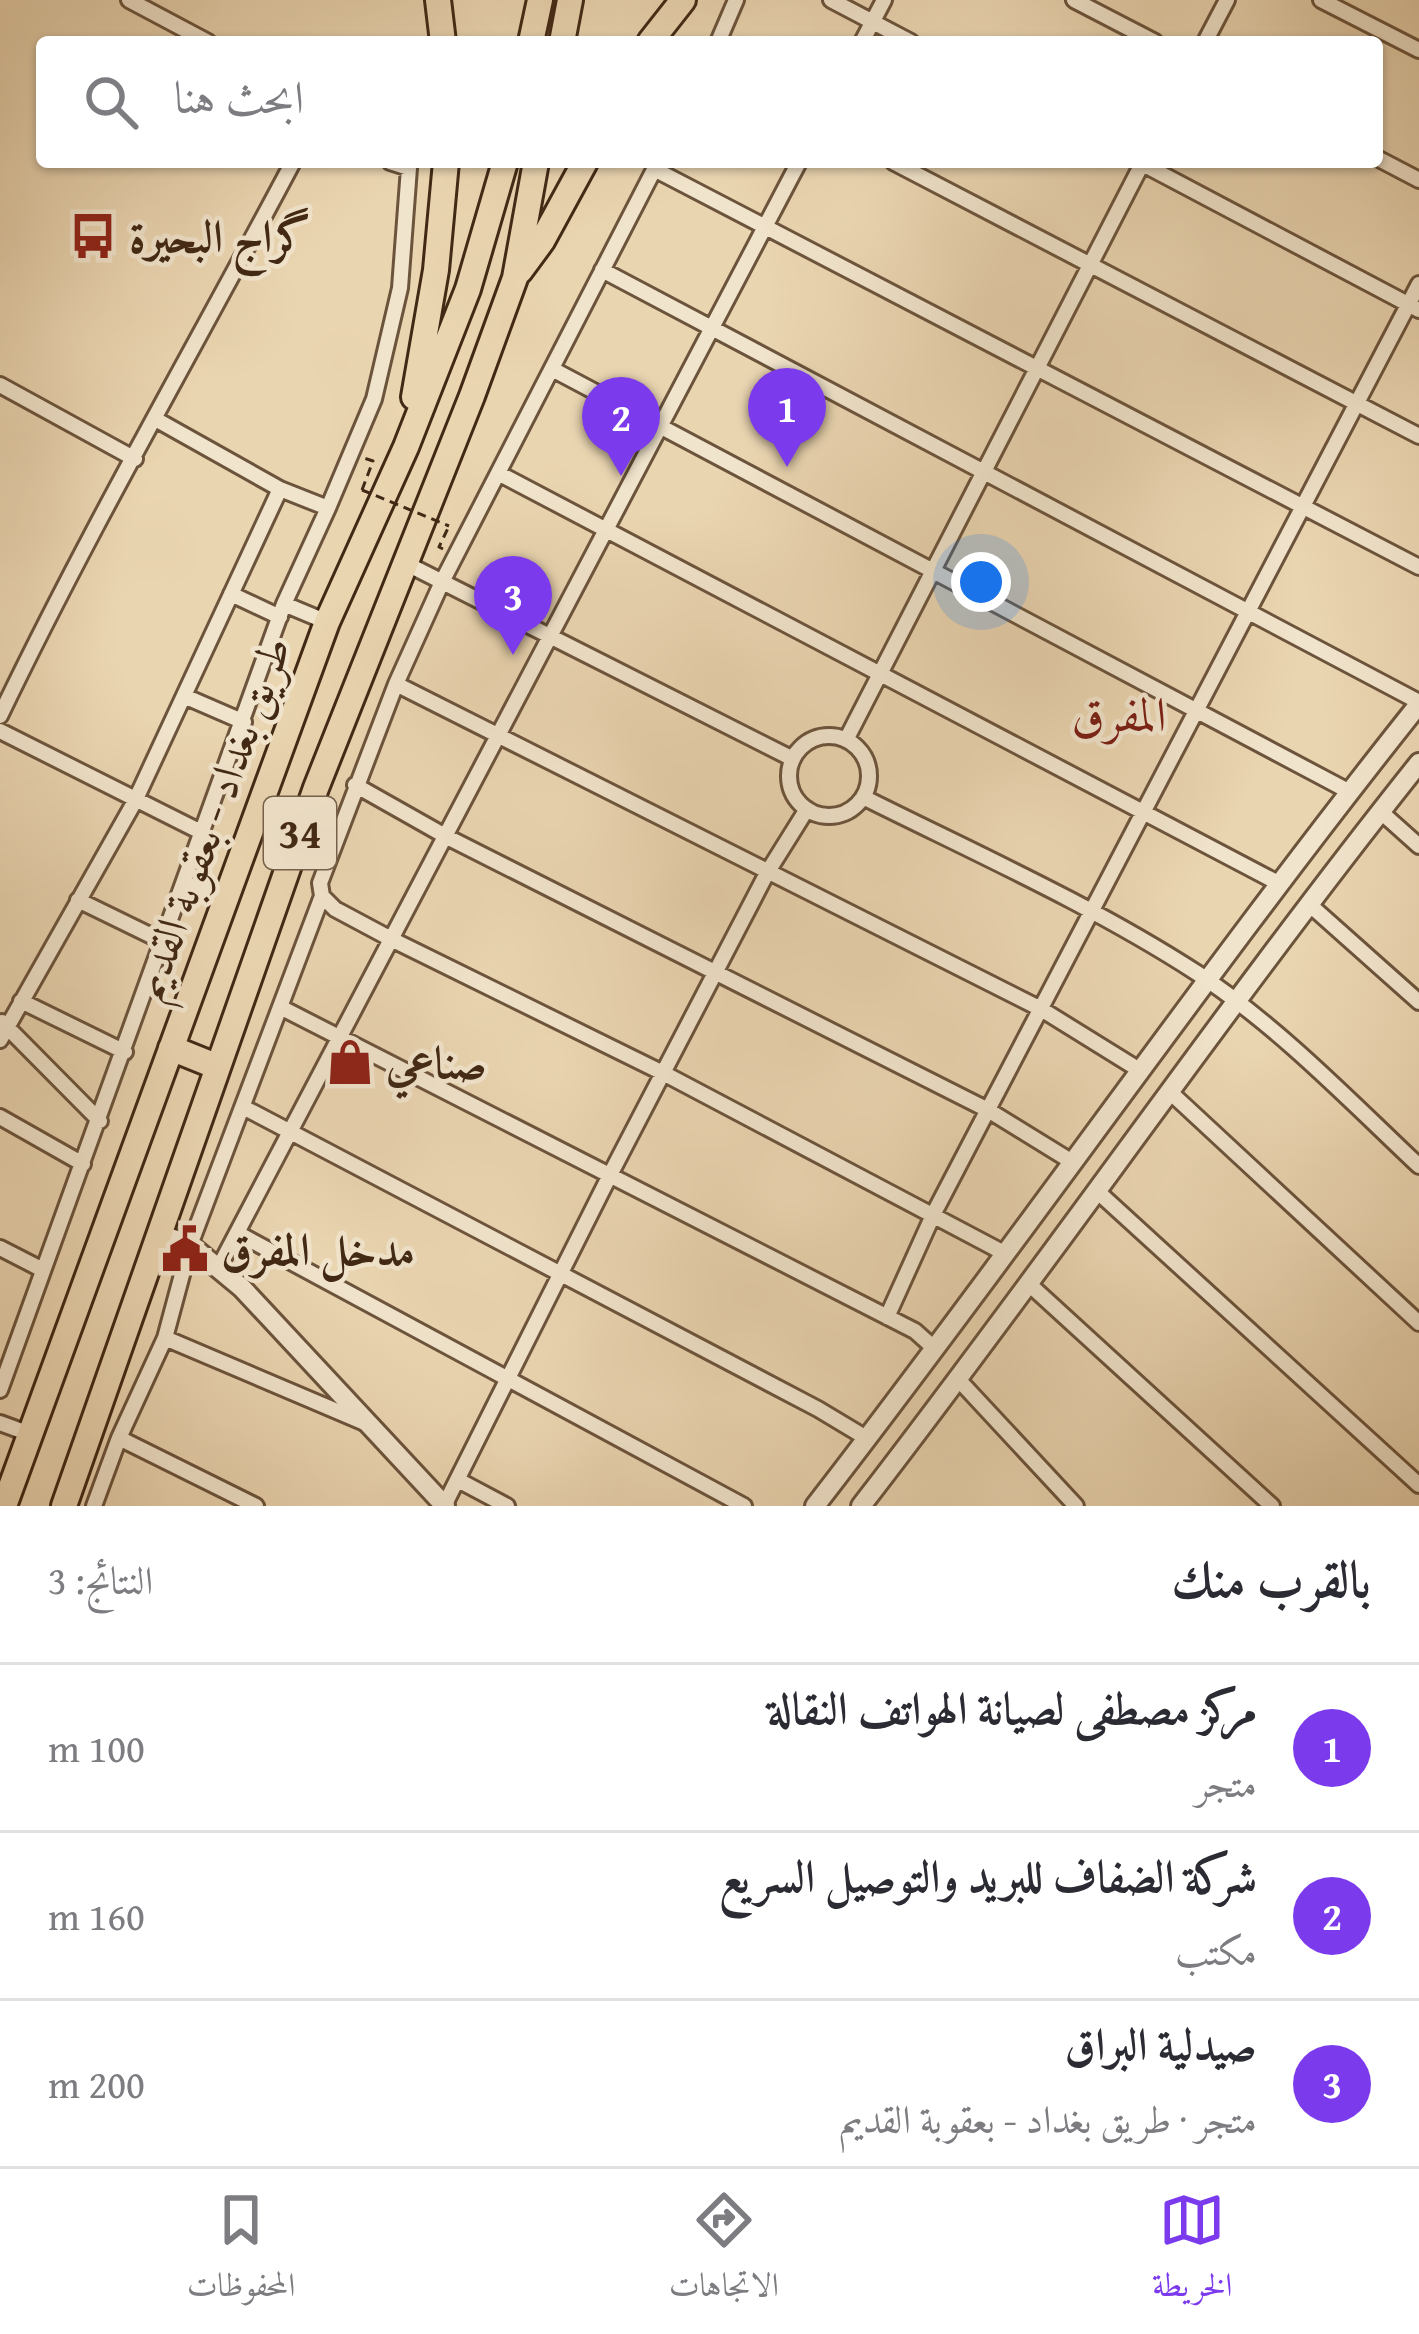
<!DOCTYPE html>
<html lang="ar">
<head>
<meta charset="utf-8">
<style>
  :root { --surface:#fff; --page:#f2f2f3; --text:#2b2b33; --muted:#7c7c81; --line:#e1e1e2; --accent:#7c3aed }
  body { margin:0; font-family:"Gentium Book Plus",Amiri,serif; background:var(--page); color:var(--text); direction:rtl }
  .you { position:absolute; left:981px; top:582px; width:42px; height:42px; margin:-30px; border:9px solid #fff; border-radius:50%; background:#1a73e8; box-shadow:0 0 0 18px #1a73e833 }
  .badge { display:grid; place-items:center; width:78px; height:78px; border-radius:50%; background:var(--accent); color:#fff; font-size:39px; font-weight:700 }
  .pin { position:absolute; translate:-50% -99px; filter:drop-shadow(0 3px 6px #0008) }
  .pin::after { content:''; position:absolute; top:63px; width:42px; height:36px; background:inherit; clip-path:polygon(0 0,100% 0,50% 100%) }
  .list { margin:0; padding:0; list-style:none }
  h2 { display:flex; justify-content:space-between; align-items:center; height:156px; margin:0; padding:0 48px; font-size:51px }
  h2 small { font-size:39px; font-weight:400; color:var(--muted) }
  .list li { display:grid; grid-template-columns:78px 1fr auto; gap:36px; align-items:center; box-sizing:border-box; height:168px; padding:0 48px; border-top:3px solid var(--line) }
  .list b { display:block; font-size:45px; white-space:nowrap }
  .list p { margin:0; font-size:39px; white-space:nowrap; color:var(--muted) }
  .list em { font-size:39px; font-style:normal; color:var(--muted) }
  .icon { flex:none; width:66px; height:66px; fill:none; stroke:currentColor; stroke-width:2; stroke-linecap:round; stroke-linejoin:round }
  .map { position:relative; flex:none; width:1419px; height:1506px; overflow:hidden; direction:ltr }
  .search { position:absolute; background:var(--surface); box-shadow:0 3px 9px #0004; left:36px; right:36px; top:36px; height:132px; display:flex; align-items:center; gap:30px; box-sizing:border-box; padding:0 42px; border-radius:12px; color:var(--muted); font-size:45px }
  .sheet { height:660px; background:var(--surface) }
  nav { display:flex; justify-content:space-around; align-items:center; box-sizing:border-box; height:168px; border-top:3px solid var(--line); background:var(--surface); font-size:33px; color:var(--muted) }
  nav a { display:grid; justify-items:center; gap:6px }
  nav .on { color:var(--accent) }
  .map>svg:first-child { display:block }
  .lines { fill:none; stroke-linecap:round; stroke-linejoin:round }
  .minor-casing { stroke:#6c543c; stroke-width:20 }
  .tertiary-casing { stroke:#6c543c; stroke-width:24 }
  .trunk-casing { stroke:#422915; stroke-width:30 }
  .path { stroke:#422915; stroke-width:3; stroke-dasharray:9 6; stroke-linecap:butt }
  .minor { stroke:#f1e4cc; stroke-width:14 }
  .tertiary { stroke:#f1e4cc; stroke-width:18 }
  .trunk { stroke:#ead5b1; stroke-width:24 }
  .path-bridge { stroke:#422915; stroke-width:3; stroke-dasharray:9 6; stroke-linecap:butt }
  .labels { text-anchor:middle; stroke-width:9; stroke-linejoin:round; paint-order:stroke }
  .shield { fill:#f1e4cc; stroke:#76614c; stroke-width:3 }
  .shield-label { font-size:42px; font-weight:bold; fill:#422915 }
  .poi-label { font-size:45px; font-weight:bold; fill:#422915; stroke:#f1e4cc; text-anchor:start }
  .street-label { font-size:45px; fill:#422915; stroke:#f1e4cc }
  .neighbourhood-label { font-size:48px; fill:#7a1f14; stroke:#f1e4cc }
</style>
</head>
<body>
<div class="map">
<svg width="1419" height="1506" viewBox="0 0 1419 1506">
  <rect width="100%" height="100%" fill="#ead5b1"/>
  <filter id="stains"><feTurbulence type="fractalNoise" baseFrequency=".00167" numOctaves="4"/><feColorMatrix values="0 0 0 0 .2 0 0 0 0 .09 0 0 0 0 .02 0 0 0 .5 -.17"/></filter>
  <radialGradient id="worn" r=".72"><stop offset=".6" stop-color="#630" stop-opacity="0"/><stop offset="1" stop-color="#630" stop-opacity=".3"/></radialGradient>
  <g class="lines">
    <defs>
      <path id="minor" d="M129 0 208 42
        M831 0 911 42
        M1074 0 1155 42
        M1321 0 1419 50
        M718 42 736 0
        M862 42 884 0
        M1205 42 1227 0
        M1377 158 1419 180
        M390 162 409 168 410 162
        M893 162 1419 436
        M1139 162 1419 310
        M654 169 1419 567
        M602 270 1419 702
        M552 369 1350 792
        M0 385 135 459
        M498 473 1280 884
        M328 508 374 399 400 288 409 168
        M407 564 793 759
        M231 594 280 617
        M284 604 327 622
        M396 684 1041 1009 1141 1071
        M184 696 244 722
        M0 716C90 528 195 347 293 162
        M0 731 203 833
        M789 776a40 40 0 1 1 80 0a40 40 0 1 1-80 0Z
        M846 740 1143 162
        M355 785 447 837 988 1110 1074 1163
        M863 797C975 853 1092 905 1197 973 1279 1027 1348 1099 1419 1166
        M1381 812 1419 846
        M185 883 227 898
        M322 896 335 909 393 940 665 1074 1006 1254
        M78 900 164 942
        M1310 905 1419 1002
        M21 1001 125 1052
        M280 1007 915 1331 934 1348
        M2 1022 100 1121
        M0 1040 135 801 280 489 157 420
        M1170 1092 1419 1323
        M243 1107 818 1409 868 1439
        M0 1117 83 1164
        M1098 1192 1419 1485
        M239 1234 744 1506
        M0 1248 43 1270
        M219 1267 799 162
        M1029 1284 1272 1506
        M887 1317 934 1213 1419 284
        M165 1338 365 1423
        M957 1378 1076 1506
        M0 1390 284 604 328 508 280 489
        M0 1423 30 1434
        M119 1438 256 1506
        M458 1480 507 1506
        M94 1506 119 1438 165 1338 190 1245 322 896 320 883 396 684 442 582 658 162
        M444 1506 611 1173 767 873 807 809"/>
      <path id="tertiary" d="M159 1234 190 1245 242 1288 445 1506
        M815 1506C1020 1242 1210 966 1419 704
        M861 1506C1051 1261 1226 1005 1419 763"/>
      <path id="trunk" d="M438 0 443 42
        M531 42 540 0
        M562 42 570 0
        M650 42 683 0
        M520 271 542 241 585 162
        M414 397 436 270 446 162
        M171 1048 218 1067
        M4 1506 327 622 406 447 468 289 505 162
        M64 1506 316 788 472 396 515 278 536 162"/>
    </defs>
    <use href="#minor" class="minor-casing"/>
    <use href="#tertiary" class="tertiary-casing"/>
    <use href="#trunk" class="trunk-casing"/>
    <path class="path" d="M362 490 373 461 364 458
      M443 549 439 547 449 526"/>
    <use href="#minor" class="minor"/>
    <use href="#tertiary" class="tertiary"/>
    <use href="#trunk" class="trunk"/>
    <path class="path-bridge" d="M362 490 449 526"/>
  </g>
  <defs>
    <symbol id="bus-bare" viewBox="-9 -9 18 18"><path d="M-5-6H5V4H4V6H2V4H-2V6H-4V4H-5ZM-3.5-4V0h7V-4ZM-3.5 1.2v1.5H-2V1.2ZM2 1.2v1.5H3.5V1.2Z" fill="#8f2418" stroke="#f1e4cc" stroke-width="2.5" paint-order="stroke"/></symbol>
    <symbol id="shop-bare" viewBox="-9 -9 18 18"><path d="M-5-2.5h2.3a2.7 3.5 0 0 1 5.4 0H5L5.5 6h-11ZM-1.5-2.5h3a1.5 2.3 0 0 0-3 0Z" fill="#8f2418" stroke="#f1e4cc" stroke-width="2.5" paint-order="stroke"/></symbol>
    <symbol id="civic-bare" viewBox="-9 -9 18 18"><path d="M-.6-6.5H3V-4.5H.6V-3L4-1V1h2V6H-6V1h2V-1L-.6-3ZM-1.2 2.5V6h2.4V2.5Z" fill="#8f2418" stroke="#f1e4cc" stroke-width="2.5" paint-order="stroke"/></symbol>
  </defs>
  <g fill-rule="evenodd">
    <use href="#bus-bare" x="60" y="203" width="66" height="66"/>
    <use href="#shop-bare" x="317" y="1029" width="66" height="66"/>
    <use href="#civic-bare" x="152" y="1216" width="66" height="66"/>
  </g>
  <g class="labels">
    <rect class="shield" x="264" y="797" width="72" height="72" rx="9"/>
    <g class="shield-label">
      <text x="300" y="848">34</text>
    </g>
    <g class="poi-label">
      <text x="129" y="252">گراج البحيرة</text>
      <text x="386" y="1078">صناعي</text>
      <text x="221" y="1265">مدخل المفرق</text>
    </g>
    <g class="street-label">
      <text transform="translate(211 818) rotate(-70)" y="16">طريق بغداد - بعقوبة القديم</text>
    </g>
    <g class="neighbourhood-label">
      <text x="1119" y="731">المفرق</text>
    </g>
  </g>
  <rect width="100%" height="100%" filter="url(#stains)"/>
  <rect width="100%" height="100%" fill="url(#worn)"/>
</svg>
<div class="you"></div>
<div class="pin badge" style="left:787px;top:467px">1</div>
<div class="pin badge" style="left:621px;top:476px">2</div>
<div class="pin badge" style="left:513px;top:655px">3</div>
<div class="search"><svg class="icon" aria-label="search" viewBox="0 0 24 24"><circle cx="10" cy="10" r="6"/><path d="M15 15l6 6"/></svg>ابحث هنا</div>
</div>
<section class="sheet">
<h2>بالقرب منك<small>النتائج: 3</small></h2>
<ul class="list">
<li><span class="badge">1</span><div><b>مركز مصطفى لصيانة الهواتف النقالة</b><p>متجر</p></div><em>100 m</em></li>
<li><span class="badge">2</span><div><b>شركة الضفاف للبريد والتوصيل السريع</b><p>مكتب</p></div><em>160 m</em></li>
<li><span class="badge">3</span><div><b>صيدلية البراق</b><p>متجر · طريق بغداد - بعقوبة القديم</p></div><em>200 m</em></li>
</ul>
</section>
<nav>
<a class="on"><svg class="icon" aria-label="map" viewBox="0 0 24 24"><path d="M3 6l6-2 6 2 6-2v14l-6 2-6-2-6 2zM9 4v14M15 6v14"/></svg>الخريطة</a>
<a><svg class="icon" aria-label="directions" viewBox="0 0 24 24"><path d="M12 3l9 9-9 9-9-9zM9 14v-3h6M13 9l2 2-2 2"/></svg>الاتجاهات</a>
<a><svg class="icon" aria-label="saved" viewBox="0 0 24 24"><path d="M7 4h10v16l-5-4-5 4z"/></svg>المحفوظات</a>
</nav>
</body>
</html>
